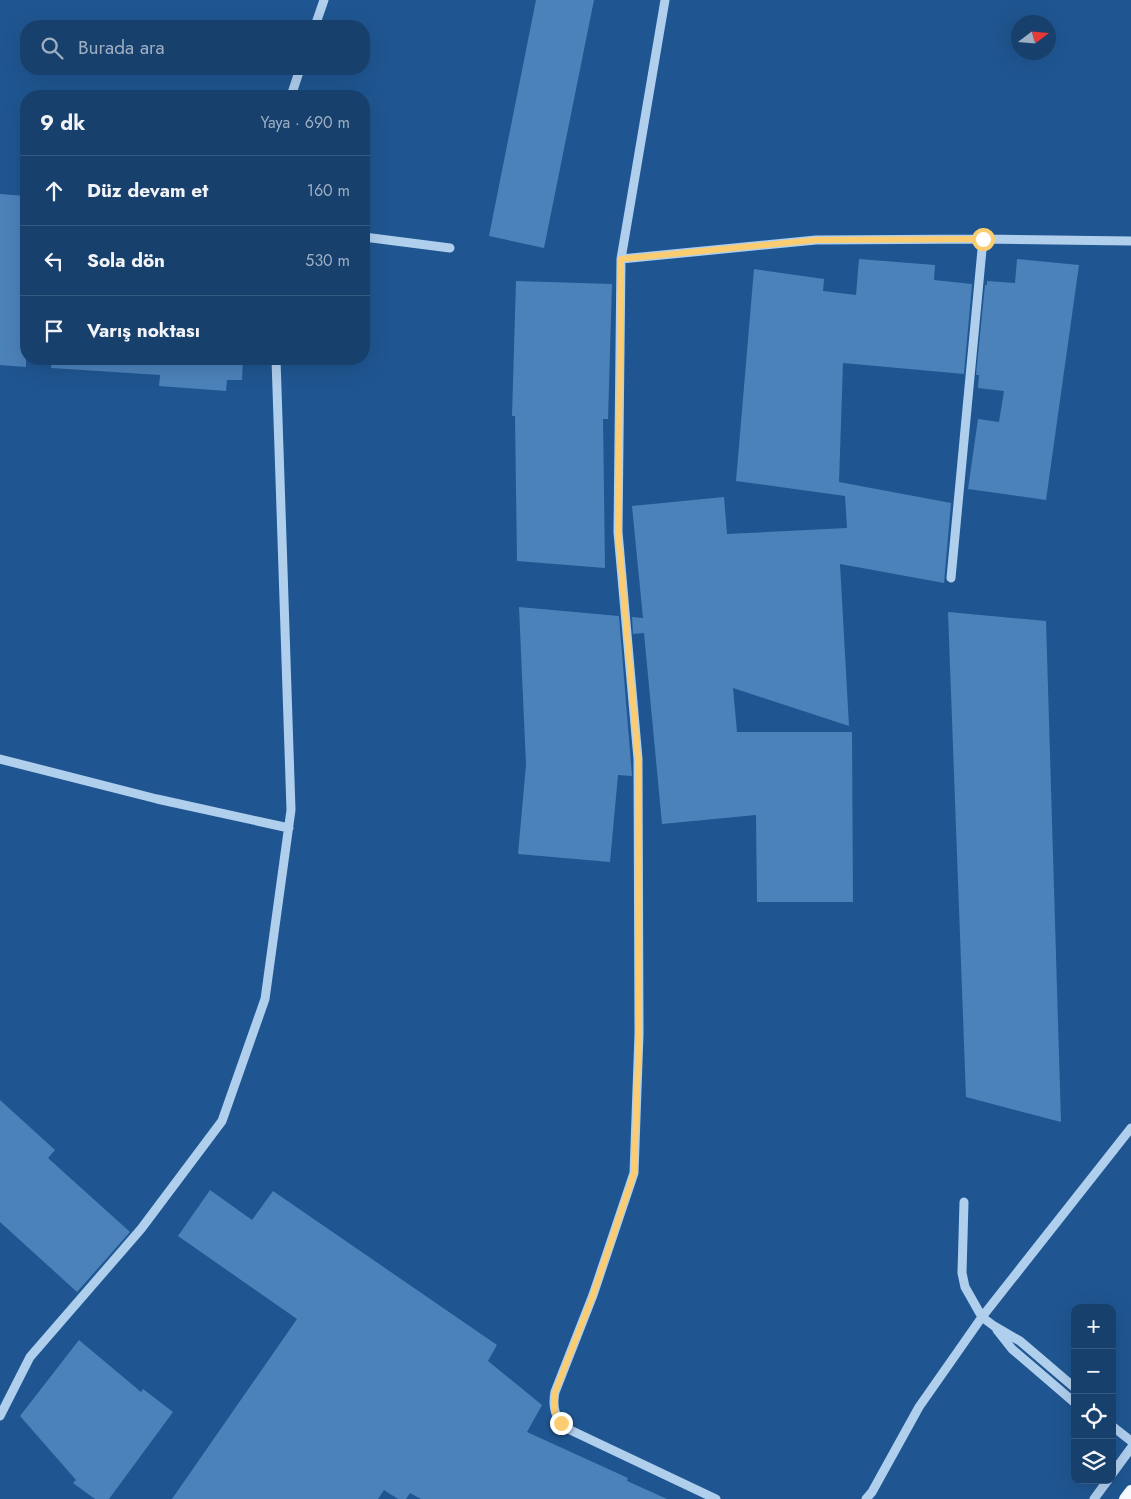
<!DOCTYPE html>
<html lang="tr">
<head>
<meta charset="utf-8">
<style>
  :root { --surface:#17406d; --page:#244b75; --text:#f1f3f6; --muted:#9eafc2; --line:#365980 }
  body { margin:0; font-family:Jost,sans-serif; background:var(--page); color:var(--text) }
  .controls { position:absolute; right:15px; bottom:15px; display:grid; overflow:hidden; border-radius:10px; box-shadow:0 5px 20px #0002 }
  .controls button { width:45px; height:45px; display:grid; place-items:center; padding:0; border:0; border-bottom:1px solid var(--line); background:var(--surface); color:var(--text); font:25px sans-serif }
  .compass { position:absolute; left:1011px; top:15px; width:45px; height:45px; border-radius:50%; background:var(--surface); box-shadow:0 5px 20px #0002; rotate:74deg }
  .stop { position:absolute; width:15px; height:15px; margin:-11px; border:4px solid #fbcd70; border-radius:50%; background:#fff }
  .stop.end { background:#fbcd70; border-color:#fff; box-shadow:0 1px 5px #0008 }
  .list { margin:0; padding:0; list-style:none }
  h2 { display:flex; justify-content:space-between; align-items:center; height:65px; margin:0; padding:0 20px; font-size:21px }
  h2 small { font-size:16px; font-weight:400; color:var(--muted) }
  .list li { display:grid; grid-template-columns:32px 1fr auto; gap:15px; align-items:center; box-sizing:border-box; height:70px; padding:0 20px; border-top:1px solid var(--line) }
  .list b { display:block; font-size:19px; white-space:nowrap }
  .list em { font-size:16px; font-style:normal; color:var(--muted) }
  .icon { flex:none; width:28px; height:28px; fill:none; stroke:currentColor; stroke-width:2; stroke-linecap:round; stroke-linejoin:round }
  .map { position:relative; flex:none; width:1131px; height:1499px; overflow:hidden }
  .search { position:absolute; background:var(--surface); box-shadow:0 5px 20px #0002; left:20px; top:20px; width:350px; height:55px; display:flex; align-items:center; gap:12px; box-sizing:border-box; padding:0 18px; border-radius:20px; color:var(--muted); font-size:19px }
  .panel { position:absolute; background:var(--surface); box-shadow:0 5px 20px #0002; left:20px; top:90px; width:350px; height:275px; border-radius:20px }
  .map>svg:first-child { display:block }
  .building { fill:#4c82ba }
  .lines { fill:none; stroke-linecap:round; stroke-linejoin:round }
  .minor { stroke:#b0cfed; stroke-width:9 }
  .major { stroke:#f7faff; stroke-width:12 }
  .route { stroke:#fbcd70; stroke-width:6 }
</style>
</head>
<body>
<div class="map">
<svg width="1131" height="1499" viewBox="0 0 1131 1499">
  <rect width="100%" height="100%" fill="#1f5691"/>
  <path class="building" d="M536 0H594L544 248 489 236Z
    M0 194 26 196 22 285H26V367L0 365Z
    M859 259 935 265 934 280 972 284 964 374 843 363 839 482 951 503 944 583 840 564 849 726 733 688 737 732H852L853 902H757L756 815 662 824 644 633 633 634 632 617 643 618 632 506 724 497 727 534 847 528 845 496 736 481 754 269 824 279 823 291 856 295Z
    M1017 259 1079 265 1046 500 968 489 978 419 999 422 1004 391 978 388 979 375H976L985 285H987V281L1015 283Z
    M516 281 612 284 608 419H603L605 568 517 561 515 416H512Z
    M52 359H243L242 380H227L226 391 159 386 160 375 51 368Z
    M519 607 619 616 632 776 618 775 610 862 518 854 526 765Z
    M948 612 1046 621 1061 1122 966 1097Z
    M0 1100 55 1150 48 1158 130 1232 77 1292 0 1222Z
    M210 1190 252 1220 273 1191 497 1345 488 1361 542 1405 527 1432 628 1478 627 1481 667 1499H421L410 1493 406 1499H398L384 1490 378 1499H172L297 1319 178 1236Z
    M79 1340 141 1392 143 1389 173 1412 109 1499H95L73 1483 76 1480 20 1416Z"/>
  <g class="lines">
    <path class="minor" d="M665 0 621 259 618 532 638 759 639 1034 634 1173 593 1295 555 1392C552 1407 555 1418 566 1428L716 1499
      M315 26 324 0
      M291 96 300 69
      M364 237 450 248
      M621 259 816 240 983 239 1131 241
      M951 578 983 239
      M0 759 157 799 289 828
      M997 1330 1012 1349 1075 1403
      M1075 1388 1020 1341 994 1326 982 1317 1131 1128
      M0 1416 30 1357 141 1229 222 1121 265 999 291 810 276 359
      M1112 1426 1131 1441
      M1112 1474 1131 1448
      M866 1499 872 1492 919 1407 982 1317 965 1287 962 1273 964 1202
      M1094 1499 1108 1480"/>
    <path class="major" d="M1125 1499 1131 1491"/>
  </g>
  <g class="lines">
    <path class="route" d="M561 1423 554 1411 555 1392 593 1295 634 1173 639 1034 638 759 618 532 621 259 816 240 983 239"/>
  </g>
</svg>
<div class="controls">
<button>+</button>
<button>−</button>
<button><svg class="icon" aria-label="locate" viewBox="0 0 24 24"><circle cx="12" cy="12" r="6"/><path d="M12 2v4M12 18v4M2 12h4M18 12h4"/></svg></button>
<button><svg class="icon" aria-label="layers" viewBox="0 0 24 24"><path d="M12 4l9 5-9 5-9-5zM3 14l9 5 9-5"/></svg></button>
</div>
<svg class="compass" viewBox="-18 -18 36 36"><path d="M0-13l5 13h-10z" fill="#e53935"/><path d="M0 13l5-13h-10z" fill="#9eafc2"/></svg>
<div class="stop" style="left:983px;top:239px"></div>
<div class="stop end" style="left:561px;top:1423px"></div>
<div class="search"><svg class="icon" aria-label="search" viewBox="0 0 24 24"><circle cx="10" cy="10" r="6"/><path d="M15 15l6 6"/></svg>Burada ara</div>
<section class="panel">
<h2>9 dk<small>Yaya · 690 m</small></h2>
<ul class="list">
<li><svg class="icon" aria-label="ahead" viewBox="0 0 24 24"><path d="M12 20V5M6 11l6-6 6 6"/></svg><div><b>Düz devam et</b></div><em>160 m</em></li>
<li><svg class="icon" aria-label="left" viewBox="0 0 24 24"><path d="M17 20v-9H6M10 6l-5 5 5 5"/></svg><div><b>Sola dön</b></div><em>530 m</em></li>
<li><svg class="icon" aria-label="arrive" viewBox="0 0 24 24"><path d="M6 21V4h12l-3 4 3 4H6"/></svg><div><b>Varış noktası</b></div></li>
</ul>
</section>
</div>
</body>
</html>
